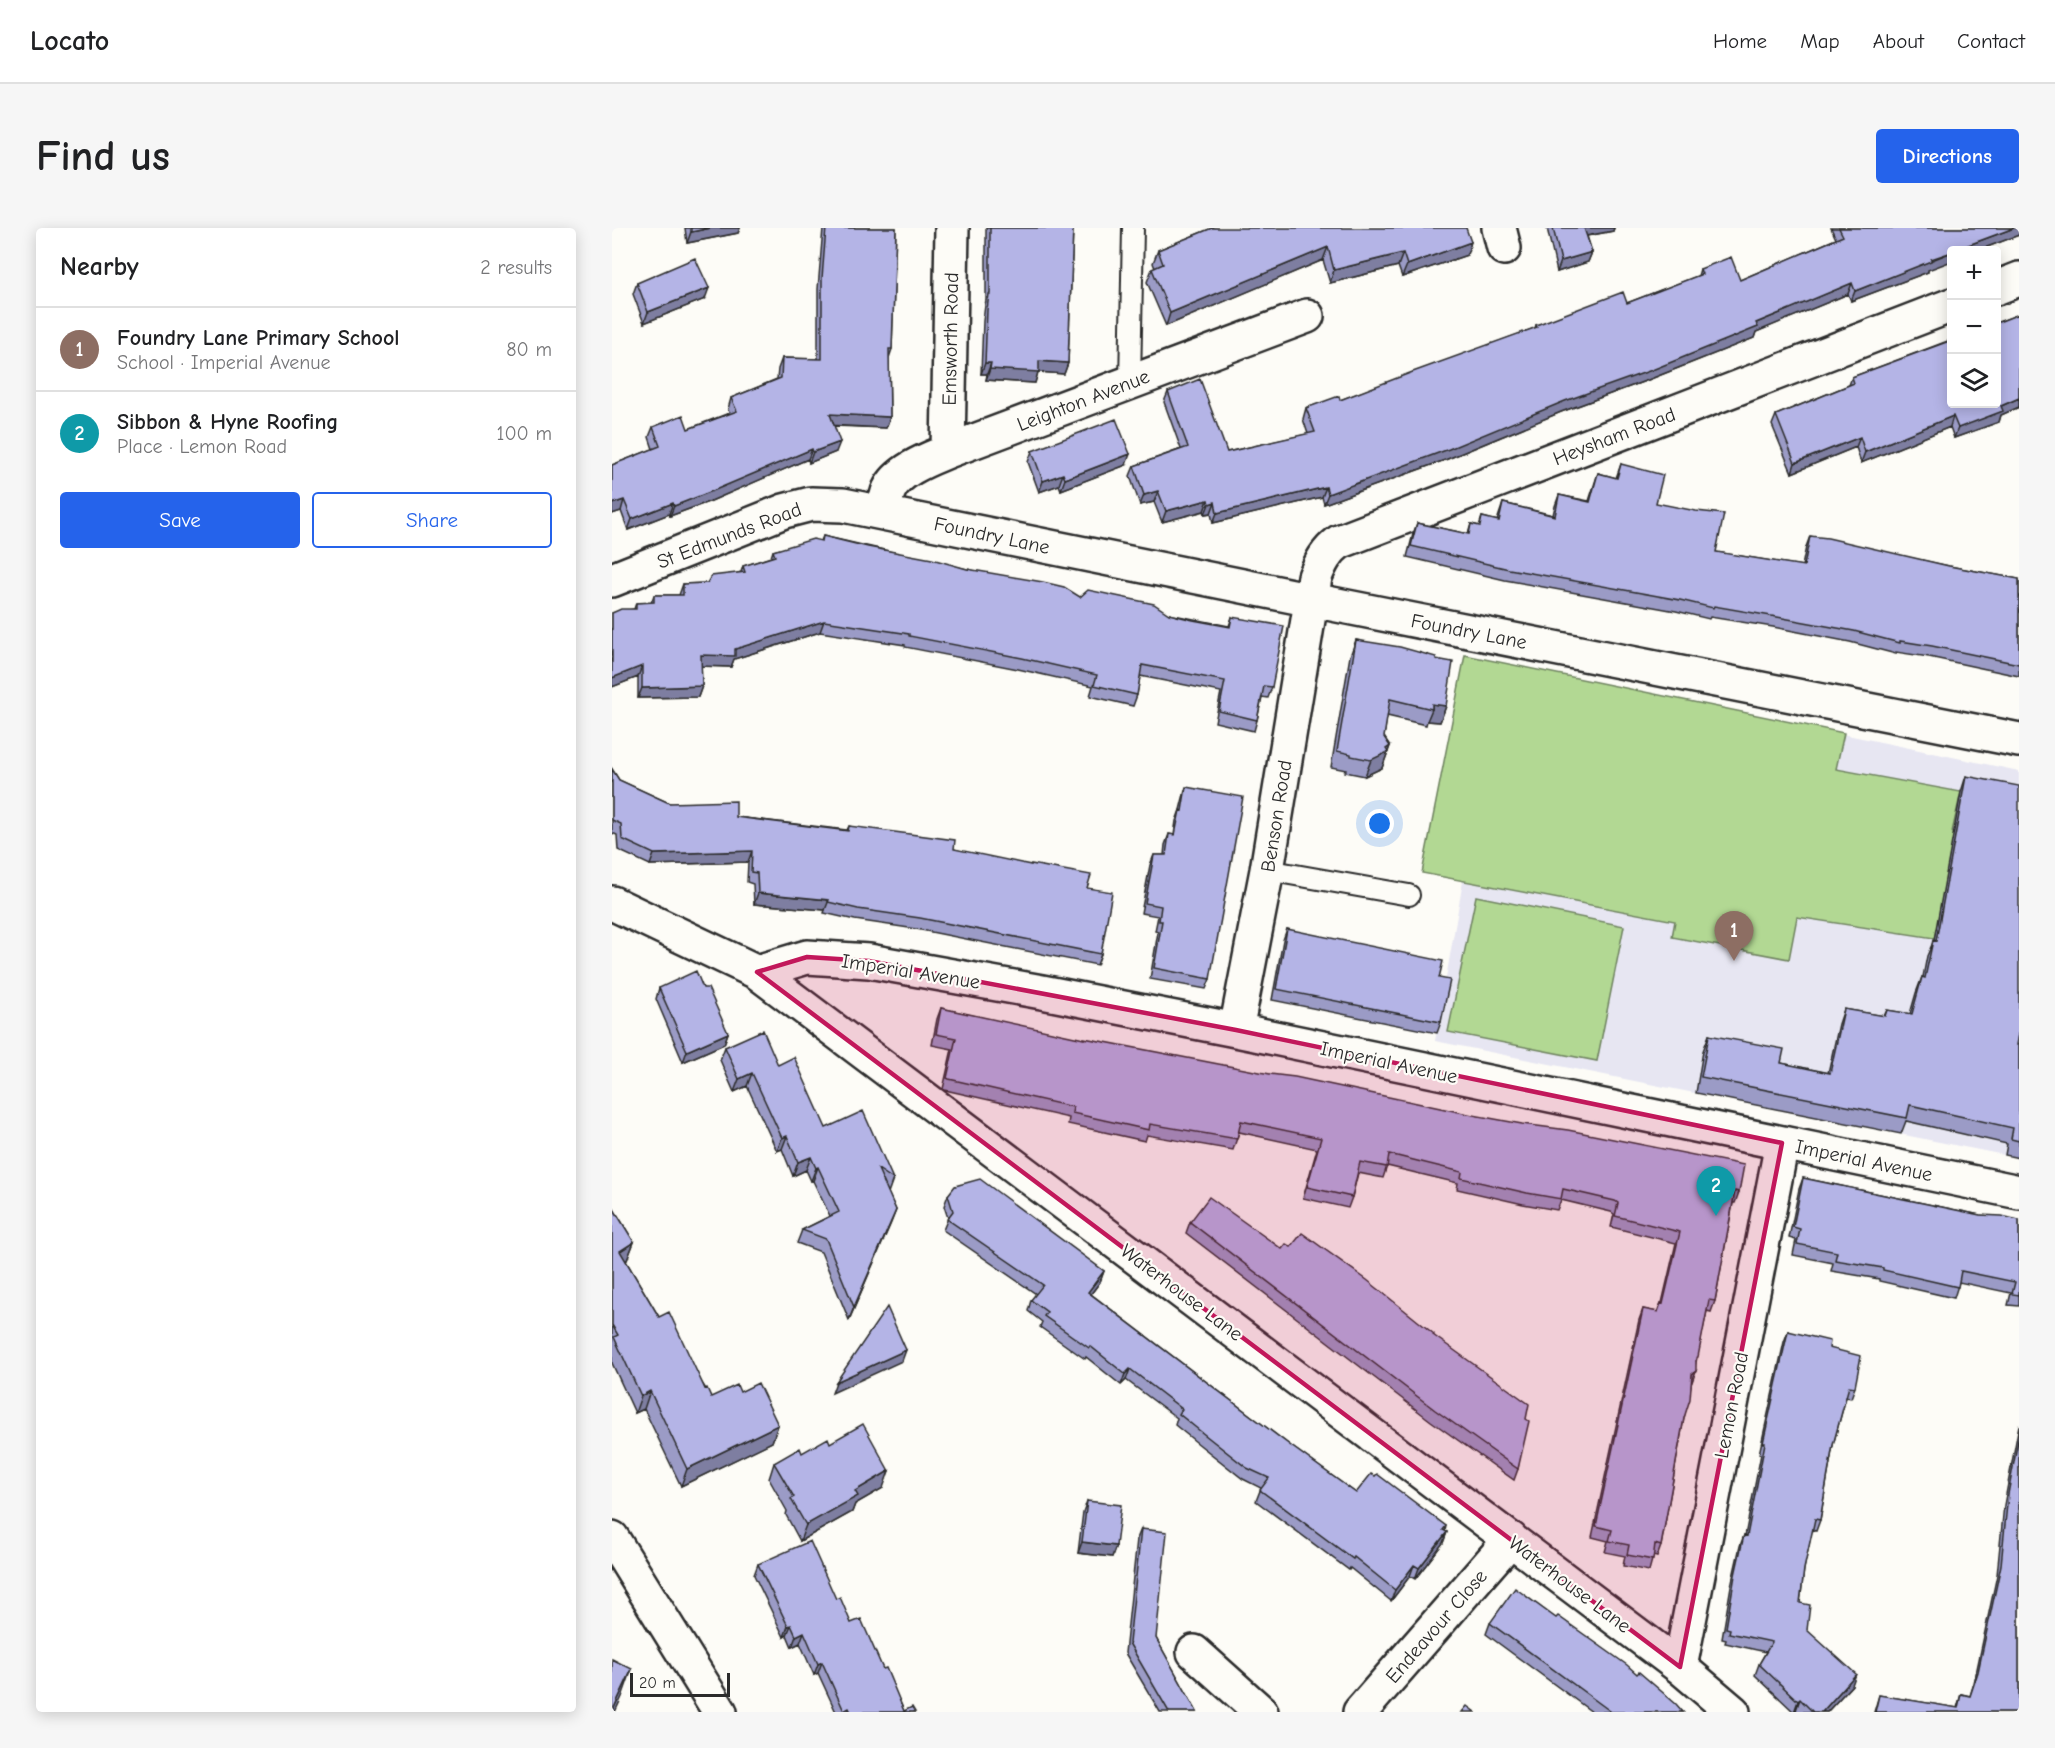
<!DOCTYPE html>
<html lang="en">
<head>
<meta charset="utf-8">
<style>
  :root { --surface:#fff; --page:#f6f6f6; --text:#202124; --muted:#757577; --line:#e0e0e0; --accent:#2563eb }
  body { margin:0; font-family:"Comic Neue",sans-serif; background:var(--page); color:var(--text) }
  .controls { position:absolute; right:18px; top:18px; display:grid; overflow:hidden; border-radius:6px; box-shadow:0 3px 15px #0003 }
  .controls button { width:54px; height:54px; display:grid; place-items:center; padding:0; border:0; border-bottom:2px solid var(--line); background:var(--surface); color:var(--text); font:30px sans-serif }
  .scale { position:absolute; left:18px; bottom:15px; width:100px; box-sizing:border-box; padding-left:6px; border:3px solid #2b2b2b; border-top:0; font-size:16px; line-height:21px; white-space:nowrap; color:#2b2b2b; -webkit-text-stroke:4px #fdfcf7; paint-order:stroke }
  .you { position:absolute; left:768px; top:596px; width:21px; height:21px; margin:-15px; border:4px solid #fff; border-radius:50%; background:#1a73e8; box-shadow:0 0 0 9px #1a73e833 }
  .badge { display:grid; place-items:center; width:39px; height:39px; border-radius:50%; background:var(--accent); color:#fff; font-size:20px; font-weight:700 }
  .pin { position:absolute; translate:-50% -50px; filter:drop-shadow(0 2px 3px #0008) }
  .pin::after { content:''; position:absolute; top:32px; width:21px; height:18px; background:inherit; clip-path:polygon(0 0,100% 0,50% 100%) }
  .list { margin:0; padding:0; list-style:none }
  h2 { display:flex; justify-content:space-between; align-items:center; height:78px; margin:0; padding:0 24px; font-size:26px }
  h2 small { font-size:20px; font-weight:400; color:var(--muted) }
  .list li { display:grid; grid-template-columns:39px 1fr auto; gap:18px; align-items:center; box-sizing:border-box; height:84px; padding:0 24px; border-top:2px solid var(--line) }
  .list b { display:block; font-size:22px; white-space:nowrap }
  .list p { margin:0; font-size:20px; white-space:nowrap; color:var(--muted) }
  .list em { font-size:20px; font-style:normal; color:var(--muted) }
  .actions { display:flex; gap:12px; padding:18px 24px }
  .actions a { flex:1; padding:14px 0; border:2px solid var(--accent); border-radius:6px; text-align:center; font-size:21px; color:var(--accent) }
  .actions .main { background:var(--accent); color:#fff }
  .icon { flex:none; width:33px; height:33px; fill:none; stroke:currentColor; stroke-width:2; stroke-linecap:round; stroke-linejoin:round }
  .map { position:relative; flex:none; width:1407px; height:1484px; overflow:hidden; border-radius:6px }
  header { display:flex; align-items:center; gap:36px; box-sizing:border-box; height:84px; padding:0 30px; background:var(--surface); border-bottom:2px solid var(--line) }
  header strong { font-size:28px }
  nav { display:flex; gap:33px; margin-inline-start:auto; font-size:21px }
  .intro { display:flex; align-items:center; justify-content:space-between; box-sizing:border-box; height:144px; padding:0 36px }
  h1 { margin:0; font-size:42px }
  .button { padding:15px 27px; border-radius:6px; background:var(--accent); color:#fff; font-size:21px; font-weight:700 }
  main { display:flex; gap:36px; padding:0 36px }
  aside { flex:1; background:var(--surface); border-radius:6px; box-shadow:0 3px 15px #0003 }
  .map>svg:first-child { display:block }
  .built { fill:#e7e6f2 }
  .green { fill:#b2d893; stroke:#6e825f; stroke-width:1.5 }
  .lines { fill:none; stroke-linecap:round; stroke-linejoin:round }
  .service-casing { stroke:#2b2b2b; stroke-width:24 }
  .minor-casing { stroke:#2b2b2b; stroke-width:38 }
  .tertiary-casing { stroke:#2b2b2b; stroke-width:38 }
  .service { stroke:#fdfcf7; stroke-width:20 }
  .minor { stroke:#fdfcf7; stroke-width:33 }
  .tertiary { stroke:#fdfcf7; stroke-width:33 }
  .wall { fill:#9b9bc6; stroke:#2b2b2b; stroke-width:1.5 }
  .shaded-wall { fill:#7e7ea1; stroke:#2b2b2b; stroke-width:1.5 }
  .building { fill:#b4b4e6; stroke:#2b2b2b; stroke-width:1.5 }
  .marked { fill:#c2185b; fill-opacity:0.2; stroke:#c2185b; stroke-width:4.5; stroke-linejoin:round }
  .labels { text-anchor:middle; stroke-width:4.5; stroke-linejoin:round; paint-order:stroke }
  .street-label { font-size:20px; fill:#2b2b2b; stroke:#fdfcf7 }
</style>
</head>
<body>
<header>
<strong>Locato</strong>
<nav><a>Home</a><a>Map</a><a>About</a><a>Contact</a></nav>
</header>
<div class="intro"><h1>Find us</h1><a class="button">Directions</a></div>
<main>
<aside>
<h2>Nearby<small>2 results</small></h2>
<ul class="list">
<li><span class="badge" style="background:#8d6e63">1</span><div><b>Foundry Lane Primary School</b><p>School · Imperial Avenue</p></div><em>80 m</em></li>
<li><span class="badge" style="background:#0f9aa8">2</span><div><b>Sibbon &amp; Hyne Roofing</b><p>Place · Lemon Road</p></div><em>100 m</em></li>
</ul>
<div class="actions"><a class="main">Save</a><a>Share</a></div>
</aside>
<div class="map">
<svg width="1407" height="1484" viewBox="0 0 1407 1484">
  <rect width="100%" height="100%" fill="#fdfcf7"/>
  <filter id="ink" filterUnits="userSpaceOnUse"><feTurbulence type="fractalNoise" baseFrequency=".0167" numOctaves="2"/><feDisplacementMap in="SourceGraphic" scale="12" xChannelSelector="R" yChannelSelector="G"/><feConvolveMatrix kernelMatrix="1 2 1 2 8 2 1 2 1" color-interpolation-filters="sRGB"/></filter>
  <g filter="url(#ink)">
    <path class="built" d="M853 427 1407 543V930L823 813 851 653 810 645Z"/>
    <path class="green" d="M853 427 1232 505 1224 541 1349 564 1340 604 1353 607 1322 710 1185 689 1177 731 1060 709 1063 693 810 645Z
      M864 668 1012 698 985 833 836 804Z"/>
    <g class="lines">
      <defs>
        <path id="service" d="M518 154 521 0
          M655 642 797 667"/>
        <path id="minor" d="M887 0 892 20
          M1384 60 1407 51
          M336 223 340 0
          M272 285C273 278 274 268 277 262 286 242 317 231 336 223L695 88
          M0 352 172 283 199 276 231 277 700 372 1407 512
          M0 675 145 744 1068 1439 1121 1484
          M145 744 195 729 257 733 430 764 624 802 1407 964
          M624 802 655 642 703 349C709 334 714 324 727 314L1340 77
          M582 1424 649 1484
          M1068 1439 1170 915
          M748 1484 899 1311"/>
        <path id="tertiary" d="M0 1310 108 1484"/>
      </defs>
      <use href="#service" class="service-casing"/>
      <use href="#minor" class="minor-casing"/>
      <use href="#tertiary" class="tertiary-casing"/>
      <use href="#service" class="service"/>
      <use href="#minor" class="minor"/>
      <use href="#tertiary" class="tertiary"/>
    </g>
    <path class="wall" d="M73 0H128L126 5 75 15Z
      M211 0H284L280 121 277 130 278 189 274 200 222 198 224 224 197 235 196 231 99 273 58 288 57 286 16 302 9 283 0 286V237L41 221 37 209 41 199 76 201 117 185 116 181 119 170 165 151 166 141 170 130 206 131V61Z
      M374 0H461L456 135 452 146 426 144 423 155 374 152 375 146H369L371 93 373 77 374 72Z
      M600 0 855 27 790 49 786 38 718 55 711 32 554 98 535 54 540 41 543 40 541 35 546 22Z
      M935 0H1002L1001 3 975 8 980 24 976 34 945 44Z
      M1219 0H1407V7L1367 22H1340L1316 42V44L1239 73 1236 66 1144 104 1142 110 1036 152 949 184 833 232 712 276 710 269 601 295 599 285 593 286 592 283 550 294 542 274 528 277 518 248 522 238 569 221 552 174 556 164 615 224 696 206 691 191 694 180 728 172 923 100 924 97 1015 75 1086 48 1088 41 1128 52 1224 11Z
      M25 55 93 71 32 95 21 66Z
      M1407 86V179L1389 187 1387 194 1342 210 1338 199 1249 235 1244 219 1180 245 1160 197 1164 187 1237 157 1240 149Z
      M420 223 514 237 449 262 447 257 427 264 416 234Z
      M1009 236 1044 275 1104 324 1190 338 1194 319 1198 308 1337 338 1407 351V448L1317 429 1284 424V426L1238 414 1161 399 1098 389 1097 391 1064 383 893 352 795 329 801 306 805 295 856 306 859 296 867 298 870 289 885 293 891 275 941 287 943 278 947 267 977 273 986 245 1004 250Z
      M211 308 355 341 468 369 557 386 617 398 620 389 660 459 656 470 650 469 645 492 642 503 603 494 609 464 528 448 525 467 521 478 478 468 481 458 406 441 293 419V417L208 404 122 431 119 439 89 438 90 458 86 469 26 470V449L0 459V385L22 381 24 375H39L42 367H67L71 356 95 355 129 344 131 338 159 329 161 323 209 313Z
      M744 412 824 431 834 478 828 494 815 493 814 497 775 488 772 509 778 518 770 540 753 548 733 544 734 542 719 539 738 428Z
      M0 541 7 552 57 575 124 589 235 602 237 598 342 621 475 660 489 726 485 737 304 701 243 692 212 685 213 682 142 676 141 656 135 654 136 634 38 637 6 622 5 607 0 605Z
      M1354 548 1405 817H1407V930L1393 927 1395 916 1294 893 1289 906 1084 865 1091 823 1097 807 1169 835 1216 845 1227 796 1232 781 1272 788 1275 782 1298 786 1304 765 1310 749H1311L1315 728 1322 712 1349 564Z
      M574 559 598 751 594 761 538 751 546 704 543 703 546 688 529 685 538 637 542 627H552L553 617 557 606 562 607 564 593 568 582 571 570Z
      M675 701 827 750 829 794 825 805 660 772 671 712Z
      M47 760H91L116 805 112 816 71 834 44 771Z
      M329 780 1127 964 1123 975H1121L1103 1073 1099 1084 1095 1083 1072 1190 1049 1318 1045 1329 1041 1328 1037 1343 1011 1338 1013 1328 993 1324 996 1313 980 1309 1027 1092 1031 1081 1045 1084 1049 1075H1050L1064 1015 999 999 1002 986 999 984 949 972 945 982 911 976 845 961 846 955 775 938 771 950 746 945 740 969 736 980 691 970 705 921 627 904 621 922 535 907 533 913 456 896 457 890 333 862 331 861 340 821 320 817 325 791Z
      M113 819 166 837 214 900 281 951 276 965 284 982 237 1092 209 1024 185 1015 190 1002 218 988 201 953H199L194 942 181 948 170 921 165 923 135 858 122 864 108 832Z
      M1191 950 1368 987 1407 992V1078L1396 1077 1399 1065 1347 1054 1342 1070 1267 1053V1051L1219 1043 1221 1035 1181 1027 1184 1012 1177 1010 1187 961Z
      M336 967 492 1043 488 1054 479 1066 679 1218 744 1265 834 1298 833 1303 835 1304 831 1315 803 1351 798 1348 779 1373 738 1340 737 1342 644 1273 649 1260 631 1251 584 1214 563 1197 565 1190 514 1152 509 1157 474 1129 473 1131 428 1099 430 1094 416 1083 419 1072 424 1066 331 1002 336 990 332 978Z
      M0 978 22 1014 15 1032 14 1033 47 1089 99 1169 128 1164 166 1197 160 1214 69 1258 32 1181 23 1185 0 1135Z
      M578 994 670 1021 679 1019 821 1107 914 1191 906 1241 902 1252 819 1193 574 1005Z
      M1176 1103 1217 1120 1243 1159 1239 1170 1234 1169 1221 1217 1208 1292 1204 1303 1200 1302 1192 1341 1188 1375 1195 1402 1240 1457 1215 1484H1186L1184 1482 1182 1484 1143 1447 1147 1436 1154 1424 1113 1415 1114 1412 1110 1411 1119 1358 1128 1318 1132 1307 1133 1308 1149 1226H1147L1172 1114Z
      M1407 1197V1484H1262L1267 1467 1345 1480 1349 1466 1358 1468 1362 1455 1385 1347 1392 1277Z
      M218 1215 271 1260 243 1276 240 1284 188 1313 174 1287 175 1283 157 1251 162 1235Z
      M475 1273 504 1318 500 1329 466 1325 471 1284Z
      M529 1301 544 1410 585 1484H548L513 1425 525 1311Z
      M146 1336 224 1371 239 1395 271 1441 292 1483 303 1484H224L206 1445 202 1447 188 1415 180 1419 175 1407 172 1409 142 1347Z
      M944 1390 1025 1446 1071 1484H980L874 1406 878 1395Z"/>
    <path class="shaded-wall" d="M99 0H128L126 5 75 15 79 4Z
      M972 0H1002L1001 3 968 9Z
      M1402 0H1407V7L1367 22H1343Z
      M859 14 855 27 790 49 795 37Z
      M716 19 711 32 554 98 558 85Z
      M980 24 976 34 945 44 949 33Z
      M1340 24V33L1316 42V44L1239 73 1243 63Z
      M791 25 786 38 718 55 722 42Z
      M1240 55 1236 66 1144 104 1142 110 1036 152 949 184 833 232 712 276 716 266 1144 95Z
      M97 60 93 71 32 95 36 84Z
      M427 133 456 135 452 146 426 144 423 155 374 152 378 141Z
      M373 135H379L375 146H369Z
      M1407 170V179L1389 187 1387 194 1342 210 1346 200 1389 178Z
      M218 186 278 189 274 200 214 197Z
      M1341 188 1338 199 1249 235 1253 224Z
      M1248 209 1244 219 1180 245 1183 235Z
      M228 214 224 224 197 235 201 224Z
      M200 221 196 231 99 273 58 288 62 278Z
      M518 226 514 237 449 262 453 251Z
      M451 246 447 257 427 264 431 253Z
      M714 259 710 269 601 295 605 285Z
      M546 263 542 274 528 277 532 267Z
      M12 272 9 283 0 286V276Z
      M596 272 592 283 550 294 554 283Z
      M603 274 599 285 593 286 597 276Z
      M61 275 57 286 16 302 20 291Z
      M212 393 208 404 122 431 119 439 85 438 89 427 123 421Z
      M30 438 26 449 0 459V450Z
      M90 458 86 469 26 470 30 460Z
      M820 476 834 478 828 494 815 493 820 481Z
      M778 518 770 540 753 548 759 532Z
      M140 623 136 634 38 637 42 626Z
      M146 665 217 672 213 682 142 676Z
      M116 805 112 816 71 834 75 823Z
      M140 845 135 858 122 864 127 851Z
      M175 908 170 921 165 923 170 910Z
      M199 929 194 942 181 948 186 934Z
      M206 939 201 953H199L204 940Z
      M284 982 279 995 237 1092 242 1079Z
      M22 1014 15 1032 2 1040 8 1023Z
      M492 1043 488 1054 472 1075 476 1064Z
      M294 1122 290 1133 220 1165 224 1154Z
      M518 1141 514 1152 509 1157 513 1146Z
      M1084 1143 1080 1154 1076 1157 1080 1146Z
      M38 1163 32 1181 23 1185 29 1168Z
      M166 1197 160 1214 69 1258 75 1241Z
      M277 1243 271 1260 243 1276 240 1284 188 1313 194 1297 243 1263Z
      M835 1304 831 1315 803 1351 807 1340Z
      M470 1314 504 1318 500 1329 466 1325Z
      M802 1337 798 1348 779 1373 783 1362Z
      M179 1397 175 1407 172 1409 176 1398Z
      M192 1404 188 1415 180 1419 184 1408Z
      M210 1434 206 1445 202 1447 206 1436Z
      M20 1441 10 1469 3 1484H0Z
      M1244 1446 1240 1457 1215 1484H1210Z
      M1188 1471 1184 1482 1182 1484 1186 1473Z"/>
    <path class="building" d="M79 0H99L79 4Z
      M214 0H284L280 121H277L278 189 218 186 228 214 201 224 200 221 103 262 62 278 61 275 20 291 12 272 0 276V237L48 218 41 199 71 187 76 201 125 183 119 170 169 150 170 130 210 131V50Z
      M378 0H461L456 135 427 133V144L378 141 379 135H373L375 82 377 66H378Z
      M600 0H854L859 14 795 37 791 25 722 42 716 19 558 85 540 41 551 36 546 22Z
      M941 0H972L980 24 949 33Z
      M1227 0H1402L1343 22H1340V24L1319 31V33L1243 63 1240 55 1144 95 1146 99 1040 142 953 173 837 221 716 266 714 259 605 285 603 274 597 276 596 272 554 283 546 263 532 267 522 238 576 219 556 164 588 151 615 224 703 204 694 180 727 168 728 172 798 145 925 99 924 97 1011 64 1015 75 1090 46 1088 41 1119 29 1128 52 1231 8Z
      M83 30 97 60 36 84 25 55Z
      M1407 86V170L1389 178 1391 183 1346 200 1341 188 1253 224 1248 209 1183 235 1164 187 1242 155 1240 149 1340 112V176H1384V95Z
      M504 191 518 226 453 251 451 246 431 253 420 223Z
      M1009 236 1051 247 1044 275 1084 283 1112 286 1104 324 1192 338 1198 308 1216 310 1337 338 1407 351V436L1320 418 1288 413V415L1242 403 1165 389 1102 378 1101 380 1068 372 897 341 799 318 805 295 857 306 859 296 868 298 870 289 887 293 891 275 943 288 947 267 978 274 986 245 1005 250Z
      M211 308 256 319 320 331 355 341 431 354 452 359 468 369 476 362 542 376 557 386 581 392 618 399 620 389 672 398 660 459 652 458 645 492 607 483 613 453 530 437 525 467 482 457 485 447 410 430 297 408V406L212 393 123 421V428L89 427 90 458 30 460V438L0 450V385L9 381H24V375L42 374V367H71V356L95 355 99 348 133 344 131 338 163 328 161 323 201 311 210 313Z
      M744 412 788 419 824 429V431L841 434 834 478 820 476V481L778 471 772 509 778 518 774 521 776 524 759 532 739 528V526L725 523Z
      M0 541 7 552 57 575 124 573V589L236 603 237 598 343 612 342 621 419 637V636L479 647 475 660 500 664 489 726 308 690 246 681 216 674 217 672 146 665 145 645 139 644 140 623 42 626 10 611 9 596 0 592Z
      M1354 548 1407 558V806L1405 817H1407V913L1399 911 1401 900 1298 877 1295 890 1089 849 1097 807 1172 821 1169 835 1218 845 1232 781 1273 788 1275 782 1300 786 1310 749 1313 750 1321 712 1324 713Z
      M574 559 631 569 598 751 542 740 550 693H547L549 678 533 675 542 627H554L557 606 563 607 568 582 570 583Z
      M675 701 831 733 827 750 838 752 829 794 664 761Z
      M84 743 91 760H96L116 805 75 823 47 760Z
      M329 780 472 811V810L658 846 683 849 861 887 910 896 956 902 1132 937 1127 964 1123 963 1103 1073 1097 1072 1086 1129 1084 1130V1143L1080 1146 1078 1171 1072 1190 1049 1318 1043 1316 1041 1332 1015 1327 1017 1317 997 1313 1000 1302 984 1298 1031 1081 1046 1084 1049 1075 1051 1076 1068 1004 1003 988 1006 975 1003 973 951 961 949 971 915 965 849 950 850 944 777 926 775 939 748 934 740 969 695 959 709 910 629 893 625 911 538 896 537 902 460 885 461 879 337 851 335 850 344 810 324 806Z
      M151 802 166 837 182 829 214 900 251 883 281 951 266 941 284 982 242 1079 214 1011 190 1002 227 984 206 939 204 940 199 929 186 934 175 908 170 910 140 845 127 851 113 819Z
      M1191 950 1368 987 1390 988 1407 992V1067L1400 1066 1403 1054 1349 1043 1346 1059 1271 1042V1040L1223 1032 1225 1024 1185 1016 1188 1001 1181 999Z
      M368 951 492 1043 476 1064 679 1218 744 1265 759 1246 763 1248 765 1246 834 1298 831 1302 835 1304 807 1340 802 1337 783 1362 742 1329 741 1331 648 1262 657 1250 635 1240 588 1203 567 1186 570 1181 518 1141 513 1146 478 1118 477 1120 432 1088 435 1084 419 1072 431 1057 335 991 341 983 336 967 343 958Z
      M597 969 670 1021 674 1016 679 1019 690 1005 755 1052 822 1106 821 1107 917 1176 914 1191 917 1193 906 1241 823 1182 578 994Z
      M0 978 22 1014 8 1023 47 1089 57 1084 93 1161 95 1160 99 1169 125 1157 128 1164 146 1155 166 1197 75 1241 38 1163 29 1168 2 1109 6 1107 0 1097Z
      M275 1079 294 1122 224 1154Z
      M1176 1103 1218 1113 1217 1120 1249 1128 1243 1159 1237 1158 1221 1217 1208 1292 1203 1291 1192 1341 1188 1375 1198 1377 1195 1402 1244 1446 1210 1484H1201L1188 1471 1186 1473 1147 1436 1160 1414 1117 1405 1118 1401 1114 1400 1123 1347 1132 1307 1135 1308 1153 1215H1151Z
      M251 1196 277 1243 243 1263 246 1268 194 1297 179 1271 182 1269 162 1235 188 1220 190 1225 216 1210 218 1215Z
      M1407 1207V1484H1263L1267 1467 1346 1480 1349 1466 1358 1468 1366 1444 1389 1337 1396 1266Z
      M475 1273 509 1277 504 1318 470 1314Z
      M529 1301 555 1304 544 1410 585 1484H557L517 1415Z
      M198 1313 224 1371 228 1369 239 1395 249 1391 271 1441 274 1440 292 1483 300 1479 303 1484H239L237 1480 232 1483 210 1434 206 1436 192 1404 184 1408 179 1397 176 1398 146 1336Z
      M903 1360 944 1390 946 1388 1015 1437 1025 1446 1027 1444 1064 1476 1071 1484H997L998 1483 878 1395Z
      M0 1431 20 1441 0 1484Z
      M855 1478 863 1484H850Z"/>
  </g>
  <path class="marked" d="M195 729 257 733 624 802 1170 915 1068 1439 145 744Z"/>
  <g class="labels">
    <g class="street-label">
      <text transform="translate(338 111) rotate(-89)" y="7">Emsworth Road</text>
      <text transform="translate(471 172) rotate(-21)" y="7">Leighton Avenue</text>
      <text transform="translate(1002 208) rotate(-21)" y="7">Heysham Road</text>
      <text transform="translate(117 307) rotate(-21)" y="7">St Edmunds Road</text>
      <text transform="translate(380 307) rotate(12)" y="7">Foundry Lane</text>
      <text transform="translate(857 403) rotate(11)" y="7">Foundry Lane</text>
      <text transform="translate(664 588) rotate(-81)" y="7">Benson Road</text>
      <text transform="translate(299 743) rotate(9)" y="7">Imperial Avenue</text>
      <text transform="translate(777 834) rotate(12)" y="7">Imperial Avenue</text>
      <text transform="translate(1252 932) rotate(12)" y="7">Imperial Avenue</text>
      <text transform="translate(570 1064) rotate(37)" y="7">Waterhouse Lane</text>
      <text transform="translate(1119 1177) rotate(-79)" y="7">Lemon Road</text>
      <text transform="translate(958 1356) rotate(37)" y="7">Waterhouse Lane</text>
      <text transform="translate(824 1398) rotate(-49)" y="7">Endeavour Close</text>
    </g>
  </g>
</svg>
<div class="controls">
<button>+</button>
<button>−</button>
<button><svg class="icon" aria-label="layers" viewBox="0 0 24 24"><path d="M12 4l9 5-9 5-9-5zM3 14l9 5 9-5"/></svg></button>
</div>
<div class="scale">20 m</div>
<div class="you"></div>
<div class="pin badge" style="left:1122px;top:733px;background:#8d6e63">1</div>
<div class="pin badge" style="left:1104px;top:988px;background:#0f9aa8">2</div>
</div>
</main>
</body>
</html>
